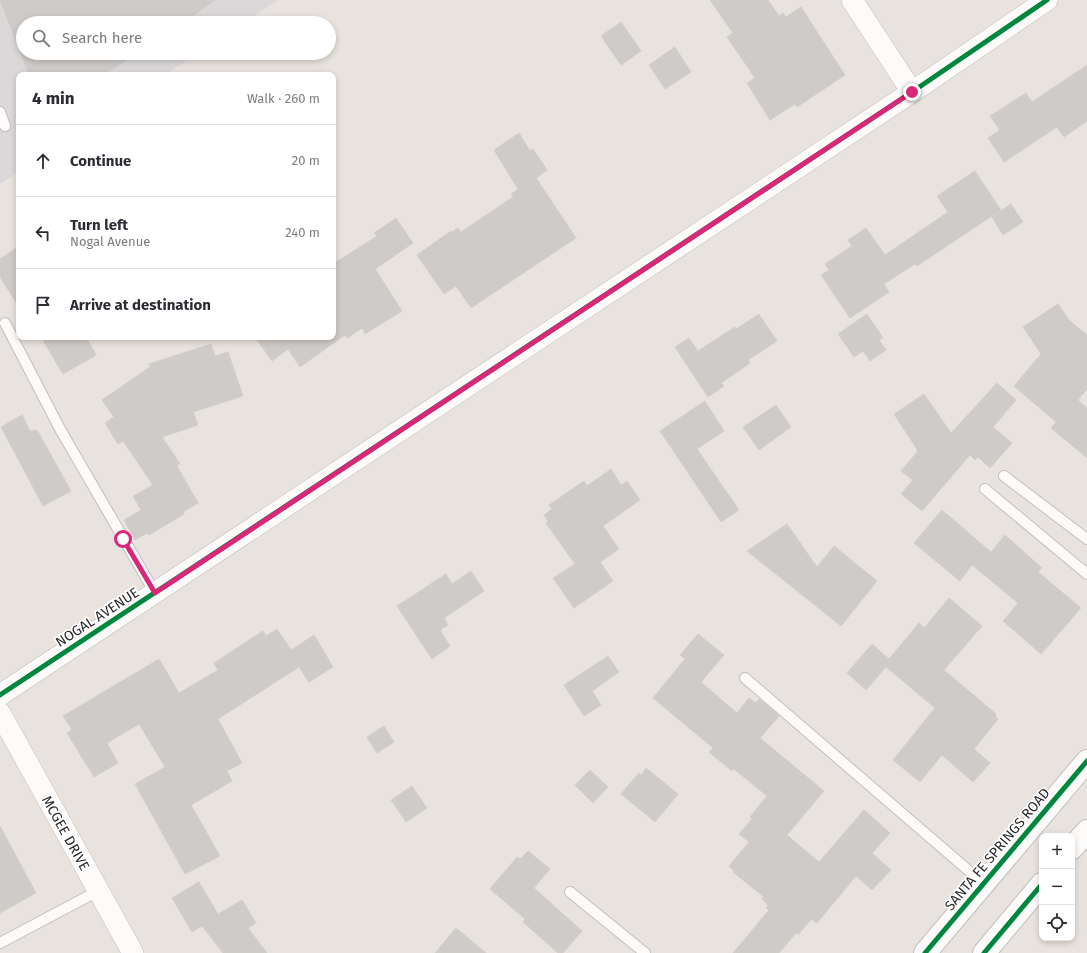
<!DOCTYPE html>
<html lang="en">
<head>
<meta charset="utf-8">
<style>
  :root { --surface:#fff; --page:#f2f2f3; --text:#2b2b33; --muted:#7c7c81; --line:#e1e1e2 }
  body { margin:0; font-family:"Fira Sans",sans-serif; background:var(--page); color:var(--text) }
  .controls { position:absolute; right:12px; bottom:12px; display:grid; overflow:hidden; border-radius:8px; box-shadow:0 2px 6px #0003 }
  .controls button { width:36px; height:36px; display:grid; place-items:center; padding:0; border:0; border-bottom:1px solid var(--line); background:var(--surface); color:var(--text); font:20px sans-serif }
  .stop { position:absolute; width:12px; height:12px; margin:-9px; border:3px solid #db2777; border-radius:50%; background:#fff }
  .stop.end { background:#db2777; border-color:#fff; box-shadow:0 1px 4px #0008 }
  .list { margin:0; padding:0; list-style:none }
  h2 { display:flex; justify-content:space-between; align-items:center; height:52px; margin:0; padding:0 16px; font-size:17px }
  h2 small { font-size:13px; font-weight:400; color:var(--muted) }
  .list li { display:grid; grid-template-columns:26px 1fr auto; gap:12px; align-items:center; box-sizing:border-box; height:72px; padding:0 16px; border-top:1px solid var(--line) }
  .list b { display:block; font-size:15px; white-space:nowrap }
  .list p { margin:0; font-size:13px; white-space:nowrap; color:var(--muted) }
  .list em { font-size:13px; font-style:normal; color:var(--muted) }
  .icon { flex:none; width:22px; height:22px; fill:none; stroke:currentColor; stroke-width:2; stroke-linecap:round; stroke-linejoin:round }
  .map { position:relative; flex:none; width:1087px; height:953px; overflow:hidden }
  .search { position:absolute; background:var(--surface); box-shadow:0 2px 6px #0003; left:16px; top:16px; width:320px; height:44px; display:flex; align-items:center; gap:10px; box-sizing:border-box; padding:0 14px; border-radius:22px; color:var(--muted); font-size:15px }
  .panel { position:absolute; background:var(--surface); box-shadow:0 2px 6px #0003; left:16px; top:72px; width:320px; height:268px; border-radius:8px }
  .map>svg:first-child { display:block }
  .industrial { fill:#dbd8da }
  .building { fill:#cecbc8; stroke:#d3cfca }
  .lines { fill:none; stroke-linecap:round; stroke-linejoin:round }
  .lane-casing { stroke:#c1bfc0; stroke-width:12 }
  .street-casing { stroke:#c1bfc0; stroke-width:22 }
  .secondary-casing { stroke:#c1bfc0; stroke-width:24 }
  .lane { stroke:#fcfbfa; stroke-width:10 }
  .street { stroke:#fcfbfa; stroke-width:21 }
  .secondary { stroke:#fcfbfa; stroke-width:22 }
  .cycleway-casing { stroke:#fff; stroke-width:8 }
  .cycleway { stroke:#00873e; stroke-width:5 }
  .route { stroke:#db2777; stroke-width:5 }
  .labels { text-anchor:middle; stroke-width:3.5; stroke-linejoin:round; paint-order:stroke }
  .street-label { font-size:14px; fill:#292929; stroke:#fff }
</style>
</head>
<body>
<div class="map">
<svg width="1087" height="953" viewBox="0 0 1087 953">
  <rect width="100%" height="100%" fill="#e8e3de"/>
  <path class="industrial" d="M0 0H278L243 23H23V53H198L165 75H19V172L0 184Z"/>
  <path class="building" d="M0 0H216L182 23H23V53H137L104 75H29Z
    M710 0H768L779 16 783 13 786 17 801 7 845 75 797 107 795 104 770 120 747 83 755 78 727 37 733 33Z
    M621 22 641 51 621 65 601 36Z
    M675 47 691 72 665 89 649 65Z
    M1087 65V121L1064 137 1057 127 1004 162 988 138 1000 130 990 116 1026 93 1032 102Z
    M519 133 530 151 533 149 547 170 536 178 576 238 471 308 456 286 444 294 417 255 451 231 452 232 458 228 461 232 513 197 511 194 518 189 494 150Z
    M975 171 1001 210 917 266 915 264 884 284 889 292 850 318 821 275 829 270 825 264 852 246 848 240 866 228 885 255 948 212 937 196Z
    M1011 204 1023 222 1003 235 992 217Z
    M396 218 413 243 375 269 402 311 365 334 362 328 347 338 345 335 300 367 288 349 272 361 255 337H333V264L377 236 374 233Z
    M19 246V307L0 277V259Z
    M1058 304 1069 320 1087 335V389L1078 400 1087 408V458L1051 428 1056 422 1014 386 1041 354 1023 327Z
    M759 314 777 341 748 360 750 363 721 383 724 386 708 397 675 347 689 338 698 351 735 327 736 329Z
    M867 314 883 338 879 340 886 350 870 361 863 351 854 357 838 334Z
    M41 337H86L96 355 63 374Z
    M211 344 215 356 228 352 243 396 193 412 198 425 162 437 180 464 177 466 198 503 183 512 184 514 149 535 147 533 135 540 124 520 141 510 133 496 153 485 123 441 118 444 105 423 114 417 102 400 150 367 149 364Z
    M997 383 1016 400 993 427 1012 443 990 468 978 457 975 460 970 455 922 511 901 494 913 480 901 471 918 451 894 414 924 394 951 433Z
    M705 401 724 431 697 449 739 510 721 522 660 431Z
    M776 405 791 427 759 450 743 427Z
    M22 415 30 431 37 430 71 491 43 506 1 427Z
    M611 469 621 485 627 481 640 500 603 526 619 549 600 562 613 581 574 608 553 578 575 564 546 523 548 521 544 515 552 509 549 505 584 481 587 486Z
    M942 510 991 552 1005 535 1042 568 1038 572 1081 608 1041 654 1003 621 1018 603 972 565 960 581 914 543Z
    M787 524 817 567 834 546 877 581 841 626 747 551Z
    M471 571 484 591 444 618 448 625 440 630 450 646 432 659 397 606 446 574 452 584Z
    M949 598 982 626 944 670 996 714 995 716 998 719 974 749 990 763 973 782 942 755 920 782 893 760 935 708 886 667 866 690 847 673 872 644 889 659 919 623 924 628Z
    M277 629 291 650 314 635 333 667 309 682 299 667 218 719 242 763 227 771 232 781 191 805 220 856 185 874 135 784 165 767 139 724 107 743 118 763 94 777 67 733 72 730 63 716 159 659 179 693 218 670 214 663 263 631 266 636Z
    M698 634 724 655 701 682 737 713 749 698 756 703 759 699 779 716 760 738 824 791 787 835 819 862 864 810 890 833 872 853 891 870 872 890 856 876 817 923 811 919 798 935 796 933 779 953H733L769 910 766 908 768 905 762 899 764 897 733 872 734 871 729 866 749 842 739 834 752 819 750 817 767 796 734 769 732 771 709 752 713 748 653 698 685 659 680 655Z
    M608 656 619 672 592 691 601 705 584 716 564 685Z
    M384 726 394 742 377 753 367 737Z
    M646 768 678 794 655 822 621 794 639 773 641 775Z
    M590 770 608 787 593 803 575 785Z
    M412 786 427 808 406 822 391 800Z
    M0 826 36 893 0 913Z
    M528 851 550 869 534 888 582 931 563 953H558L523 922 525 919 490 889 517 857 520 859Z
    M199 882 218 914 242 900 256 923 248 928 267 953H223L202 926 192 932 172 898Z
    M456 928 486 953H435Z"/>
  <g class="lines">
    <defs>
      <path id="lane" d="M0 112 5 126
        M5 323 60 429 155 593
        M1004 476 1087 539
        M985 489 1087 574
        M745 678 983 883
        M570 892 645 953
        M0 943 98 891"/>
      <path id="street" d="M852 0 912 92
        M0 695 912 92 1047 0
        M0 713 133 953"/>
      <path id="secondary" d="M1072 848 1087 831
        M925 953 1087 761
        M984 953 1042 884"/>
    </defs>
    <use href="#lane" class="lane-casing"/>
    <use href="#street" class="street-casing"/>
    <use href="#secondary" class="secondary-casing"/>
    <use href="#lane" class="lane"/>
    <use href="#street" class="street"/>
    <use href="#secondary" class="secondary"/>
    <defs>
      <path id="cycleway" d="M0 695 912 92 1047 0
        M925 953 1087 761
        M984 953 1042 884"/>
    </defs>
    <use href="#cycleway" class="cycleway-casing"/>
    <use href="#cycleway" class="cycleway"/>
  </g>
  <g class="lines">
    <path class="route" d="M123 539 155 593 912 92"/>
  </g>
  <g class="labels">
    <g class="street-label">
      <text transform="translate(97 617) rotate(-33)" y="5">NOGAL AVENUE</text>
      <text transform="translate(66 833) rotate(61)" y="5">MCGEE DRIVE</text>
      <text transform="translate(997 849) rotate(-50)" y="5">SANTA FE SPRINGS ROAD</text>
    </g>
  </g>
</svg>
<div class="controls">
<button>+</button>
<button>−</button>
<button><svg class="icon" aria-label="locate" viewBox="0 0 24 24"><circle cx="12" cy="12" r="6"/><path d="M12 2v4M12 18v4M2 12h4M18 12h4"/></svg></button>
</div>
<div class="stop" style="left:123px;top:539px"></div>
<div class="stop end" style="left:912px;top:92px"></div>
<div class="search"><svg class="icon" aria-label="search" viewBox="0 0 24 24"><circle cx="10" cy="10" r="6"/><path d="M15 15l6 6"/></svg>Search here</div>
<section class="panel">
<h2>4 min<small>Walk · 260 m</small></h2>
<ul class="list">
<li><svg class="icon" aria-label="ahead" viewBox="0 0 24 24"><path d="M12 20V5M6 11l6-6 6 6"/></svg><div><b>Continue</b></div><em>20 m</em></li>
<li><svg class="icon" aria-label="left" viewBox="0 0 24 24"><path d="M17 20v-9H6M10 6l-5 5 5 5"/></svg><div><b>Turn left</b><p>Nogal Avenue</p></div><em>240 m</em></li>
<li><svg class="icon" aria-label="arrive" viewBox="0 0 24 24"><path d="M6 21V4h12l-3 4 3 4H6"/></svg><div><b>Arrive at destination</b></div></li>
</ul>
</section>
</div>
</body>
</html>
